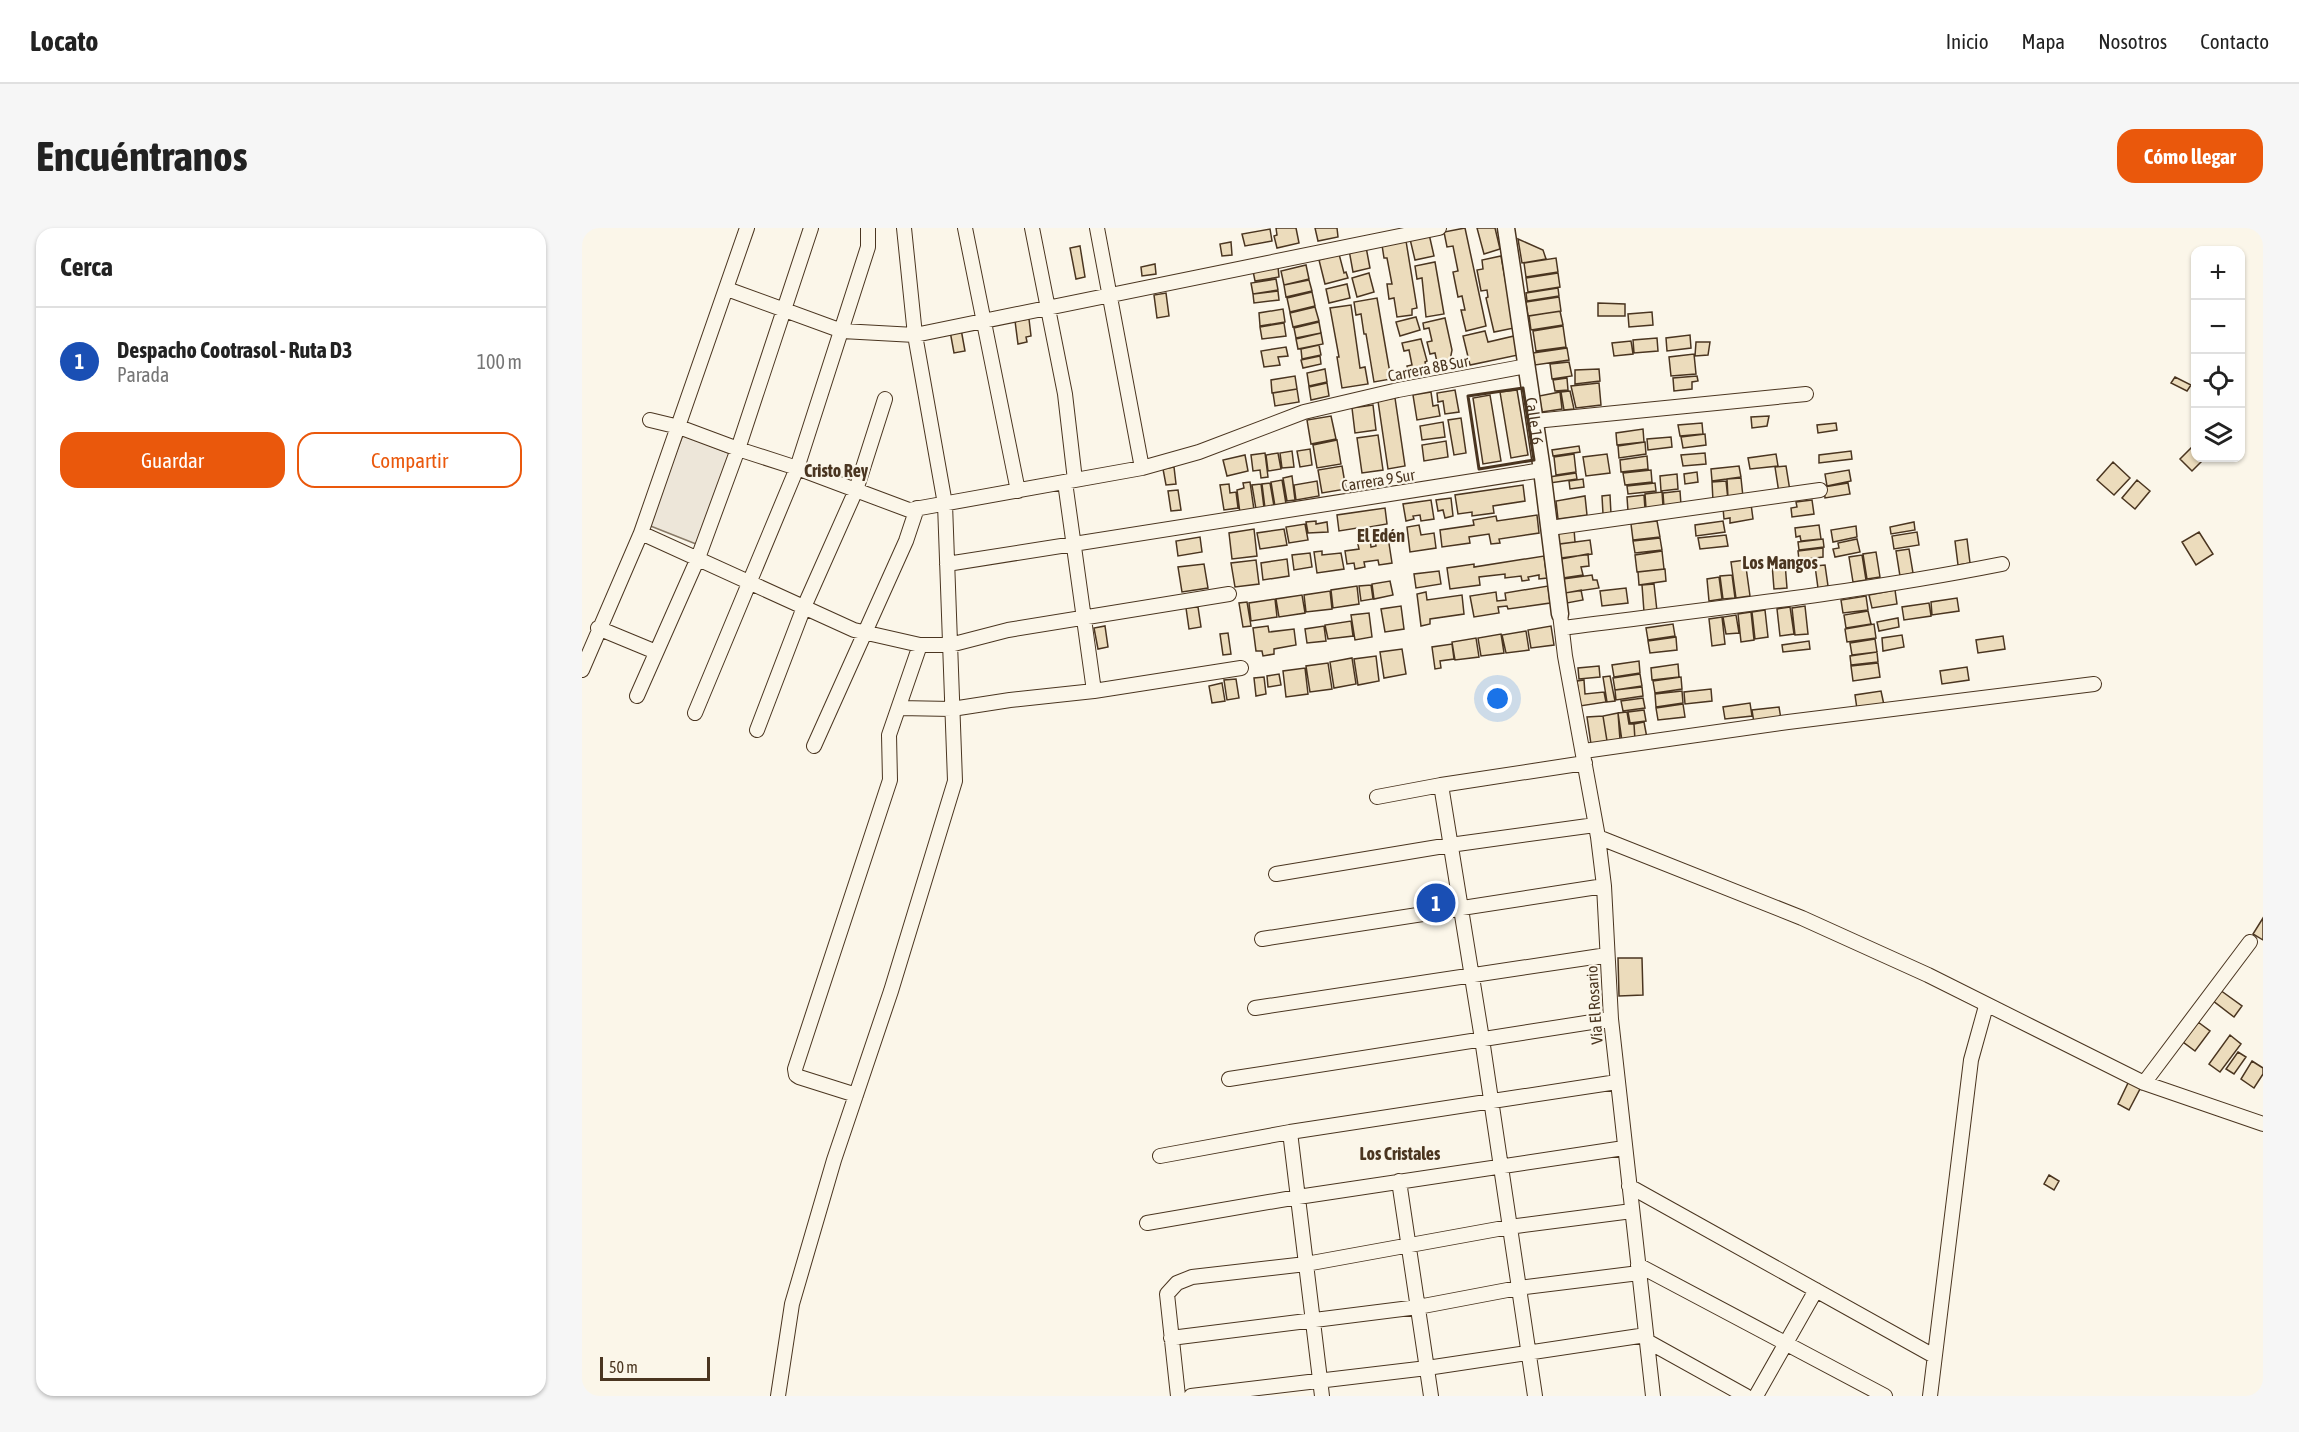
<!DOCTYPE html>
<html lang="es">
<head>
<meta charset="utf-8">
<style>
  :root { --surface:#fff; --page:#f6f6f6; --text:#222; --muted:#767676; --line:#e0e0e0; --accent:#ea580c }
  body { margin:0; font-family:"Asap Condensed",sans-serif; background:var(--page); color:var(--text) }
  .controls { position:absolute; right:18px; top:18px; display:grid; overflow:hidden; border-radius:12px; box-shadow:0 2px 4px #0004 }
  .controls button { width:54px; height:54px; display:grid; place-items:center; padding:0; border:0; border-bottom:2px solid var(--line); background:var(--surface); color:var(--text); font:30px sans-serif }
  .scale { position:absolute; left:18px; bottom:15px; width:110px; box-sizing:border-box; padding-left:6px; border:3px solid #4a3520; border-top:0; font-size:16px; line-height:21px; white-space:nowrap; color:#4a3520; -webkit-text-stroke:4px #fbf6e9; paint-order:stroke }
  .you { position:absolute; left:916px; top:471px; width:21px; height:21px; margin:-15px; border:4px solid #fff; border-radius:50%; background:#1a73e8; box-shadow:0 0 0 9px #1a73e833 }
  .badge { display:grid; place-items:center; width:39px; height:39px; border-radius:50%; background:var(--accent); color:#fff; font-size:20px; font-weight:700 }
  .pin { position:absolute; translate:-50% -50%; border:3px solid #fff; box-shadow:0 2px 6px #0006 }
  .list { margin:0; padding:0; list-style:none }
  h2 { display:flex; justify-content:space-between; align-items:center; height:78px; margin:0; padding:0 24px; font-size:26px }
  h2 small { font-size:20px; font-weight:400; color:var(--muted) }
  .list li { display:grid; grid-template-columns:39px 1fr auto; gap:18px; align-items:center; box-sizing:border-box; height:108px; padding:0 24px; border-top:2px solid var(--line) }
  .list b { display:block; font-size:22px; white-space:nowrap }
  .list p { margin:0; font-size:20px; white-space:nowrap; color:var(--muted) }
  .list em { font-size:20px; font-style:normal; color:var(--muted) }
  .actions { display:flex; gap:12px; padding:18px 24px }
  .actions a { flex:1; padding:14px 0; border:2px solid var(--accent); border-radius:18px; text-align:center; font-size:21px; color:var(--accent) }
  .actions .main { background:var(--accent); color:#fff }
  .icon { flex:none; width:33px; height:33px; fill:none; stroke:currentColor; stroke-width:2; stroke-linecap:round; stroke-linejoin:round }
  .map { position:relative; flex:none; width:1681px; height:1168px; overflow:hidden; border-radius:18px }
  header { display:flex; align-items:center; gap:36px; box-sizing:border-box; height:84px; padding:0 30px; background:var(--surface); border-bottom:2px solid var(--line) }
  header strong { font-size:28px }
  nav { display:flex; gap:33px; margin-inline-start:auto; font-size:21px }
  .intro { display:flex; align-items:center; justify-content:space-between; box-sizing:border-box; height:144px; padding:0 36px }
  h1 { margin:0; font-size:42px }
  .button { padding:15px 27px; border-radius:18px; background:var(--accent); color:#fff; font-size:21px; font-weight:700 }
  main { display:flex; gap:36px; padding:0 36px }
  aside { flex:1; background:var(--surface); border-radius:18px; box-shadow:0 2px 4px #0004 }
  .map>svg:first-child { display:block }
  .green { fill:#ede6d9; stroke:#887966; stroke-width:1.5 }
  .building { fill:#ecdcbc; stroke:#4a3520; stroke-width:1.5 }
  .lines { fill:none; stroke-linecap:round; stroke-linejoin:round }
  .minor-casing { stroke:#4a3520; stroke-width:16 }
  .tertiary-casing { stroke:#4a3520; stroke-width:19 }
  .minor { stroke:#fbf6e9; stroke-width:14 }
  .tertiary { stroke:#fbf6e9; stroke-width:16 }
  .wall { stroke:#4a3520; stroke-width:3 }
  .labels { text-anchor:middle; stroke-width:4.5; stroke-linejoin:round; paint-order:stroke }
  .street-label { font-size:16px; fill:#4a3520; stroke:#fbf6e9 }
  .neighbourhood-label { font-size:18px; font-weight:bold; fill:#4a3520; stroke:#fbf6e9 }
</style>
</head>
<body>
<header>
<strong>Locato</strong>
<nav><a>Inicio</a><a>Mapa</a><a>Nosotros</a><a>Contacto</a></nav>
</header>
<div class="intro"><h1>Encuéntranos</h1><a class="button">Cómo llegar</a></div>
<main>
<aside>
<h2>Cerca<small></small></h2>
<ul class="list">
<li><span class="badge" style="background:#1a4fb4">1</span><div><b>Despacho Cootrasol - Ruta D3</b><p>Parada</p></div><em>100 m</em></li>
</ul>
<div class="actions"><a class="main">Guardar</a><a>Compartir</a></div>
</aside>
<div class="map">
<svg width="1681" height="1168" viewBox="0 0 1681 1168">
  <rect width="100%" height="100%" fill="#fbf6e9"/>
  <path class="green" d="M101 207 149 226 114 316 66 297Z"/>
  <path class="building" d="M694 0H714L717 15 695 20 692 8 695 7Z
    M733 0H755L756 9 736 13Z
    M883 0 904 98 884 103 879 82H883L880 68 876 69 871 44 876 43 871 18 865 19 862 4Z
    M895 0H913L918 21 902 26Z
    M688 1 690 13 663 18 660 6Z
    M847 6 852 28 833 32 828 11Z
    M936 11 961 22 964 31 940 35Z
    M824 13 835 80 830 81V87L815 89 812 70 807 71 805 56H810L805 30H802L800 17Z
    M649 14 650 27 640 28 638 16Z
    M498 18 503 49 494 51 488 20Z
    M784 19 788 40 771 44 767 22Z
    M757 26 762 45 764 44 766 50 743 56 737 32Z
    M919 28 932 100 912 104 904 70 906 69 905 62 899 63 895 42 901 41 900 32Z
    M974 30 976 44 944 49 942 35Z
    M853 34 862 86 844 89 840 50 835 51 833 38Z
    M573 36 574 46 560 48 559 39Z
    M724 37 727 51 702 57 699 43Z
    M696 39 697 49 673 53 671 43Z
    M787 45 792 64 775 69 770 50Z
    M976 45 978 59 946 64 944 50Z
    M694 51 696 62 671 66 669 55Z
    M727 52 730 63 704 69 702 57Z
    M765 56 768 70 747 75 744 61Z
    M976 60 977 68 945 73 944 65Z
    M696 63 697 72 672 75 671 66Z
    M730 64 733 78 708 84 705 70Z
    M584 65 587 88 575 90 572 67Z
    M977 69 979 83 946 88 944 74Z
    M795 70 809 151 792 154 784 106H782L779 86 774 87 772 74Z
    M1016 75 1043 76V88H1016Z
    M769 77 778 140 783 139 786 156 760 160 755 129H757L748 80Z
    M733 79 737 93 711 99 708 85Z
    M701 81 703 94 678 98 677 85Z
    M978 83 981 97 949 102 947 88Z
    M1070 84 1071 97 1047 99 1046 86Z
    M834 89 838 102 818 108 814 94Z
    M863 90 870 122 867 138 852 142 850 135 855 134 853 125 848 126 845 114 850 113 847 100 842 101 841 95Z
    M447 91 449 108 444 109 445 114 436 116 433 93Z
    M737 94 739 105 714 110 712 100Z
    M702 95 704 108 680 111 678 99Z
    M981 98 984 119 954 123 951 103Z
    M379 101 383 123 372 125 368 103Z
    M903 103 906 114 932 108 936 127 888 137 881 108Z
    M739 105 741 116 716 121 714 111Z
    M1108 107 1109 120 1085 123 1084 110Z
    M1075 110 1076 123 1052 125 1051 112Z
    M839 111 845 133 843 134 845 143 827 147 825 138 830 137 827 122 822 123 820 115Z
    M1049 113 1051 126 1032 128 1030 115Z
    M1114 114H1128L1126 127 1113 128Z
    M737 117 739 127 720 131 719 121Z
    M704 119 706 128 696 129 698 137 682 139 679 123Z
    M985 120 987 132 953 137 951 125Z
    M1112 126 1114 146 1089 148 1087 129Z
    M738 128 739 136 721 140 719 132Z
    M987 134 990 148 970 151 968 136Z
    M743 141 745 154 727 158 725 145Z
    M1017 141 1018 153 993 156V142Z
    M713 148 715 161 690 165 689 152Z
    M1115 148 1116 153 1110 154V161L1092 163 1091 150Z
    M1593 149 1609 157 1605 163 1589 155Z
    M985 150 986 162 973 163 971 152Z
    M745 155 747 168 729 172 727 159Z
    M1017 155 1019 177 994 180 989 158Z
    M715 161 717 174 693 178 691 165Z
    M873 162 877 184 863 186 861 173 856 174 855 165Z
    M935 162 946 227 929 230 918 164Z
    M988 163 992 181 982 182 979 164Z
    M849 164 851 178 856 177 858 188 835 192 831 167Z
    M978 164 980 181 960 184 957 168Z
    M908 167 919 233 901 236 891 170Z
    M813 170 823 238 806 241 796 173Z
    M791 177 794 202 773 205 770 180Z
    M749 188 754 211 729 216 725 192Z
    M1187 188 1185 198 1170 200 1169 189Z
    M879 190 884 225 872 227 866 192Z
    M861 194 863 209 840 212 838 198Z
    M1120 195 1121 206 1098 208 1096 197Z
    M1254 195 1255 202 1236 205 1235 197Z
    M1061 201 1062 214 1035 217 1034 205Z
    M1123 206 1124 217 1101 220 1099 209Z
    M796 207 801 242 780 245 775 210Z
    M1089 209 1090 219 1066 222 1065 211Z
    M755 212 759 236 735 240 731 217Z
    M864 213 866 229 842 233 840 217Z
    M1063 214 1064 226 1037 230 1036 218Z
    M997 218 998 224 971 228 970 222Z
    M1611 218 1614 220V230H1623L1610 243 1598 231Z
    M728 221 730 237 718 239 715 223Z
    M710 223 712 239 700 240 698 225Z
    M1269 223 1270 231 1237 235V227Z
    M683 225 686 249 679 250 678 242 671 243 669 227Z
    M696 225 699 241 686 243 684 227Z
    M1123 225 1124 236 1101 238 1099 227Z
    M992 226 994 244 974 247 972 229Z
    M1025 226 1028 245 1004 248 1001 229Z
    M1194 226 1196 238 1168 241 1166 230Z
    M663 227 666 243 645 248 641 232Z
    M1065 228 1066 241 1039 244 1038 232Z
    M1531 234 1548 250 1532 267 1515 252Z
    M760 238 764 261 740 265 736 242Z
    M1157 238 1159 249 1130 253 1129 241Z
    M1204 238 1208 263 1197 265 1193 239Z
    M592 239 594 256 584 257 581 241Z
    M1069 242 1070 254 1043 257 1041 245Z
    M1267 242 1269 253 1245 258 1243 246Z
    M1115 244 1116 254 1103 256 1102 246Z
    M994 245 995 251 968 255 967 249Z
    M1095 246 1096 261 1079 263 1078 248Z
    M710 248 713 272 705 273 701 250Z
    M1159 250 1161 269 1146 270 1145 251Z
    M1001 251 1002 259 988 261 987 253Z
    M700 252 704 276 693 278 689 254Z
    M1555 252 1568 263 1553 281 1540 270Z
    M735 253 737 268 714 272 712 257Z
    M1144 253 1146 272 1131 273 1130 254Z
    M668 254 672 282 658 285 655 262 662 260 661 255Z
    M688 255 692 278 683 280 680 256Z
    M1073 255 1074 263 1046 266 1045 258Z
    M1266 255 1268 266 1243 270 1242 259Z
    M647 256 648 265 654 264 656 280 642 282 638 257Z
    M679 256 682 280 674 281 670 257Z
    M941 257 943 273 911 278 912 285 890 288V284L876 286 873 267Z
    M596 262 599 282 589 283 586 263Z
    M1098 263 1099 277 1082 279 1081 265Z
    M1080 264 1081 278 1064 280 1063 266Z
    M1028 267 1029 286H1021L1020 268Z
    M1062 267 1063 281 1046 283 1045 269Z
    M1003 268 1005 287 976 291 974 273Z
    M869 270 871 288 863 290 861 282 856 283 854 272Z
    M849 272 852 291 839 293 838 287 831 288 832 291 824 293 821 276Z
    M1230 272 1232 286 1210 289 1209 280 1215 279 1214 274Z
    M1169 276 1171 291 1148 295V290L1142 291 1141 280Z
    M803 280 805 296 781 300 782 306 776 307 775 300 757 303 755 287Z
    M955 287 957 305 917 311 918 315 909 316 907 306 887 309 888 315 860 319 858 302 892 297 891 292 914 288 915 293Z
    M734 293V296L745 294 746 304 726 305 724 294Z
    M1075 293 1078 309 1051 312 1049 296Z
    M1141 293 1143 304 1114 308 1113 297Z
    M1332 294 1333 302 1309 306 1308 299Z
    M723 296 726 312 707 315 704 299Z
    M837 297 839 307 852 305 854 320 828 324 825 299Z
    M1237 297 1239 311 1219 313 1218 308 1214 309 1213 300Z
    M1274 298 1275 309 1251 314 1249 302Z
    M672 301 675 328 650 331 647 305Z
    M702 301 705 317 678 321 675 305Z
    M992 301 993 314 977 316 975 304Z
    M1335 304 1337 317 1312 321 1310 308Z
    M1617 304 1631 326 1614 337 1600 314Z
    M1144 307 1146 318 1118 321 1116 310Z
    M618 309 620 324 596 328 594 313Z
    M806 309 810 335 797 337 796 332 782 334 783 339 773 341 772 335 765 336 763 323 777 321 775 312 788 311 789 319 794 318 793 311Z
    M1078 310 1080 322 1053 325 1051 313Z
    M1241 311 1242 319 1217 322 1216 314Z
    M1275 311 1278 324 1253 329 1251 321 1257 320 1256 315Z
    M1385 311 1388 335 1376 337 1373 313Z
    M1008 312 1010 326 979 330 978 316Z
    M1241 320V329L1217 332 1216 323Z
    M1327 321 1331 345 1318 348 1314 323Z
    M740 323V327L759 325 762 341 735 345 732 324Z
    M1080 323 1082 341 1055 344 1053 327Z
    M1294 324 1298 349 1285 351 1281 326Z
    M728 325 730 339 712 342 710 327Z
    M1006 326 1007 338 999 339 1001 347 981 350 979 331Z
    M1280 327 1284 352 1271 354 1267 329Z
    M962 328 965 350 957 351V347L946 349 947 352 940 353 939 348 923 350V346L897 349 898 357 868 361 865 340 892 336V339Z
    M705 331 707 348 681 352 679 335Z
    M674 332 677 356 653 359 649 335Z
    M1163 332 1168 368 1154 370 1149 334Z
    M1203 335 1205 360 1192 361 1190 336Z
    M622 336 626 360 600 364 596 339Z
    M1243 337 1246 358 1236 360 1233 338Z
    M1083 341 1084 353 1057 357 1056 344Z
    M857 343 859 356 834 360 832 346Z
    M1010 347 1011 352H1015L1017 360 983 365 981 351Z
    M1150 347 1153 370 1141 371 1138 348Z
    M1137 349 1140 371 1127 373 1125 351Z
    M808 353 811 367 792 371 790 356Z
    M1072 356 1075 383 1062 384 1060 357Z
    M789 357 791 371 779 373 777 358Z
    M775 358 777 376 751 380 749 362Z
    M966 358 968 375 926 381 925 378 916 379 917 385 892 389 888 368 914 364 915 373 924 372 923 365Z
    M1044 360 1046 375 1020 378 1018 363Z
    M999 362 1001 372 985 375 983 365Z
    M1313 362 1315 376 1290 380 1287 367Z
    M748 363 750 381 724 384 722 367Z
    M844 364 845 372 880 367 882 386 848 391V396L839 398 835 366Z
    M720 367 723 385 697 389 694 371Z
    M1284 368 1286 382 1261 385 1259 372Z
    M1375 370 1377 383 1350 387 1349 374Z
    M693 371 695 389 669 393 667 375Z
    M665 374 669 398 661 399 657 375Z
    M1347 375 1349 388 1322 392 1320 379Z
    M819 378 822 401 803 404 799 381Z
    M1223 378 1226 406 1213 407 1210 380Z
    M616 379 619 399 607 401 604 380Z
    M1208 379 1212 406 1198 408 1195 381Z
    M1183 382 1186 409 1173 411 1170 384Z
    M1286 383 1289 396 1264 400 1262 387Z
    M1169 384 1172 412 1159 414 1156 386Z
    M787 385 790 409 773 412 769 387Z
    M1154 387 1157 405 1144 406 1141 389Z
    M1140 389 1143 416 1130 418 1127 391Z
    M1316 390 1317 399 1297 403 1295 394Z
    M769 393 771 408 746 411 743 397Z
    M1091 396 1093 408 1066 412 1064 400Z
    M1292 396 1294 410 1265 414 1263 401Z
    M523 398 526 419 516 421 512 400Z
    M686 398 687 404 712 401 714 417 692 421V426L681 428 680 423H674L671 400Z
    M742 398 744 413 725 415 723 401Z
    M969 398 972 417 949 420 946 402Z
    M944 403 947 422 924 425 920 407Z
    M646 405 649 426 641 427 638 406Z
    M919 406 922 425 899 428 896 410Z
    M1320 407 1322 419 1301 423 1300 410Z
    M1421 408 1423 421 1396 425 1394 412Z
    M1094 409 1095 422 1068 425 1066 413Z
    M894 410 897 429 873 432 870 414Z
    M1293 411 1295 424 1270 427 1268 415Z
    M1227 413 1228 421 1201 424 1200 417Z
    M870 416 872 431 858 433 859 440 853 441 850 419Z
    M820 421 824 446 802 450 798 424Z
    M1295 424 1296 434 1269 437 1268 428Z
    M794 428 797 453 776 457 772 431Z
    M770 430 774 456 752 460 748 434Z
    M1057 433 1058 445 1032 449 1030 437Z
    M746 435 750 461 728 464 724 438Z
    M1296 435 1298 449 1271 453 1269 438Z
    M1096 436 1097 449 1070 452 1069 440Z
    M1017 438 1018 449 997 451 996 440Z
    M1385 439 1387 452 1360 456 1358 443Z
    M723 440 726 466 704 469 701 443Z
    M697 446 699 457 686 459 685 448Z
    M1058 446 1060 458 1033 462 1031 450Z
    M1028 448 1033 473 1025 474 1021 449Z
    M682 449 684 466 674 468 672 450Z
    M1099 449 1100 461 1073 465 1071 453Z
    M654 451 657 470 645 472 642 452Z
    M1002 452 1003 466 1022 464 1024 474 998 478 995 453Z
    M640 455 643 473 630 475 627 458Z
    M1060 459 1061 468 1034 472 1033 462Z
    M1129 461 1130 473 1103 476 1102 464Z
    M1100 463 1101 475 1074 479 1073 466Z
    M1299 463 1302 477 1275 481 1273 467Z
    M1061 470 1063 480 1041 483 1039 473Z
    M1168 475 1170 488 1143 491 1141 479Z
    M1101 476 1103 489 1076 492 1074 480Z
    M1197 479 1199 491 1172 495 1170 482Z
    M1062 482 1064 493 1048 495 1046 484Z
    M1045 484 1047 496H1052L1053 512 1040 513 1036 485Z
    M1036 485 1038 512 1025 513 1021 488Z
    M1021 488 1025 513 1009 516 1005 489Z
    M1062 494 1065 510 1053 512 1052 496Z
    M1681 690V712L1671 706Z
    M1036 730H1060L1061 767 1037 768Z
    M1638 762 1660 778 1652 789 1630 772Z
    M1616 794 1628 803 1613 823 1601 814Z
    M1648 807 1659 816 1638 844 1627 836Z
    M1656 824 1664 829 1652 846 1644 841Z
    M1670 833 1681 840V846L1672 860 1659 851Z
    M1547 853 1559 859 1547 882 1536 876Z
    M1467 947 1477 953 1472 962 1462 956Z"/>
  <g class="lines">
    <defs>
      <path id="minor" d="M383 0 436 263
        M450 0 483 166 493 252
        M515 0 560 240
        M145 61 260 103 333 107 857 0
        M68 192 97 199 156 221 215 240 327 282 560 240 617 224 722 184 816 162 945 138
        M953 193 1224 166
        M483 254 512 463
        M968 300 1238 262
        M59 305 272 402 338 417H368L426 402 647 366
        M365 336 960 242
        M978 386 983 428 1016 609 1022 658 1029 791 1071 1168
        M16 400 74 424
        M980 400C1127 381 1274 365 1420 336
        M0 442 59 305 165 0
        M55 468 116 330 156 221 229 0
        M317 480 370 481 428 472 512 463 659 440
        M113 485 215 240 286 19V0
        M175 502 222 379 274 262 303 171
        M232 518 324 313 335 280
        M1002 523 1206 494 1512 456
        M859 557 900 811 953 1168
        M795 569 859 557 1003 535
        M1016 609 1220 690 1346 747 1562 855 1681 896
        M694 646 868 617 1013 597
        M680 711 1022 658
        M673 780 1025 727
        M647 851 1029 791
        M1562 855 1668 714
        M274 867 217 849 214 847 213 841 308 552 307 507 338 417
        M708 904 740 1168
        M578 928 708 904 1035 854
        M817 953 849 1168
        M1047 958 1352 1128
        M565 995 716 969 1042 920
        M1056 1037 1303 1168
        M589 1110 836 1079 936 1060 1057 1045
        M1065 1113 1164 1168
        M196 1168 210 1076 252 932 309 763 373 553 363 276 333 107 322 0
        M596 1168 585 1066 595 1055 610 1049 724 1036 927 999 1050 983
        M609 1168 845 1140 1064 1107
        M1174 1168 1234 1062
        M1348 1168 1389 832 1404 778"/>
      <g id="tertiary">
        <path id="s1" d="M924 0 960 242 978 386"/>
      </g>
    </defs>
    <use href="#minor" class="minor-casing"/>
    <use href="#tertiary" class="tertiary-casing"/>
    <use href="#minor" class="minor"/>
    <use href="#tertiary" class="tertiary"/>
    <path class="wall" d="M941 160 952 232 897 241 886 168Z"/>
  </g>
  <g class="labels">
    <g class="street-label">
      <text transform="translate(846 140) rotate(-11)" y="6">Carrera 8B Sur</text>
      <text dy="6" stroke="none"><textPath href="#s1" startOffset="195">Calle 16</textPath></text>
      <text transform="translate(796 252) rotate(-9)" y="6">Carrera 9 Sur</text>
      <text transform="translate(1012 777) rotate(-94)" y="6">Vía El Rosario</text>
    </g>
    <g class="neighbourhood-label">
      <text x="254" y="249">Cristo Rey</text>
      <text x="799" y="314">El Edén</text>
      <text x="1198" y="341">Los Mangos</text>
      <text x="818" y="932">Los Cristales</text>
    </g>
  </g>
</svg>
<div class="controls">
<button>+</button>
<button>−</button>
<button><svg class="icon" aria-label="locate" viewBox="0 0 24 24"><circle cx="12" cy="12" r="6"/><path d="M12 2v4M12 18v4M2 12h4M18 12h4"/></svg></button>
<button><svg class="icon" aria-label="layers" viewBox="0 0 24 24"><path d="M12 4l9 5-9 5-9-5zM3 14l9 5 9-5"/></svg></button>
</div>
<div class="scale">50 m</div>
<div class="you"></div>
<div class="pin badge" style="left:854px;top:675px;background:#1a4fb4">1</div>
</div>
</main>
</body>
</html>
